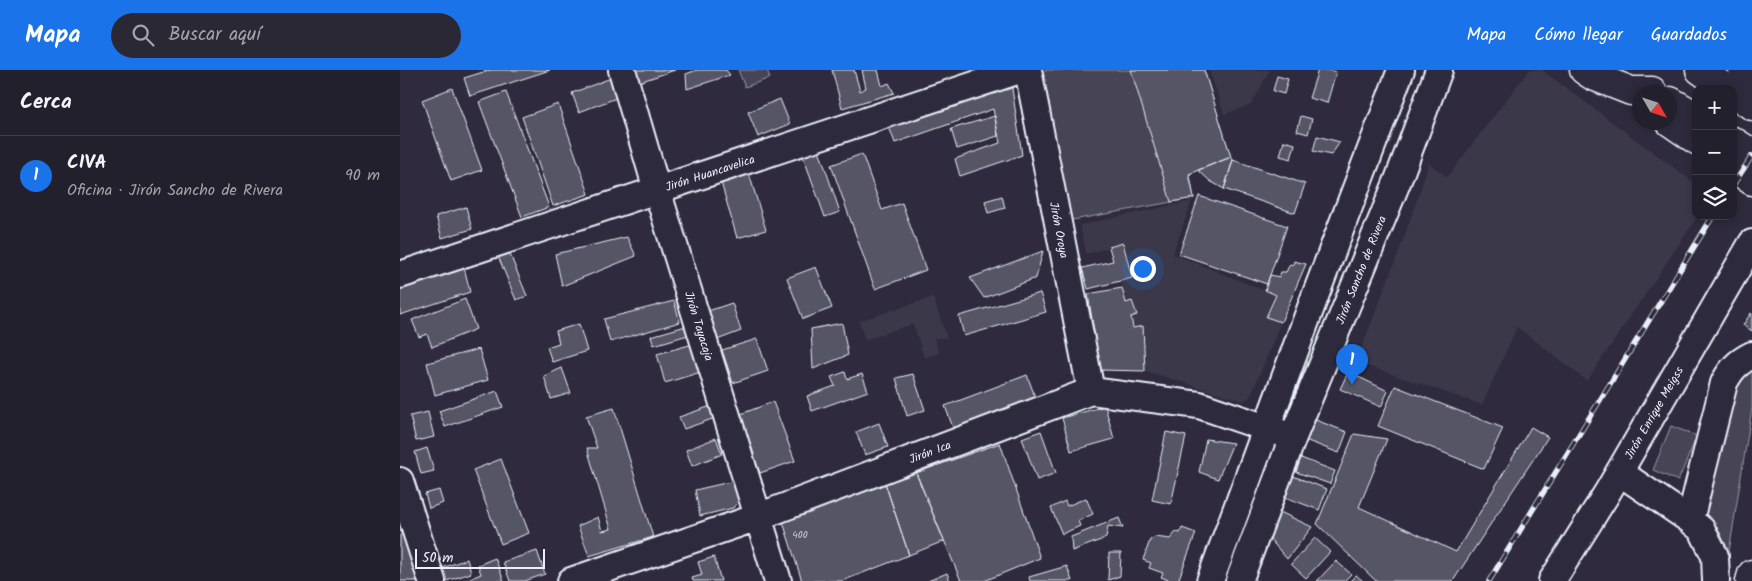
<!DOCTYPE html>
<html lang="es">
<head>
<meta charset="utf-8">
<style>
  :root { --surface:#23202e; --page:#2b2836; --text:#f1f3f6; --muted:#a3a3aa; --line:#403e4a; --accent:#1a73e8 }
  body { margin:0; font-family:Kalam,sans-serif; background:var(--page); color:var(--text) }
  .controls { position:absolute; right:15px; top:15px; display:grid; overflow:hidden; border-radius:10px; box-shadow:0 2px 8px #0003 }
  .controls button { width:45px; height:45px; display:grid; place-items:center; padding:0; border:0; border-bottom:1px solid var(--line); background:var(--surface); color:var(--text); font:25px sans-serif }
  .compass { position:absolute; left:1232px; top:15px; width:45px; height:45px; border-radius:50%; background:var(--surface); box-shadow:0 2px 8px #0003; rotate:129deg }
  .scale { position:absolute; left:15px; bottom:12px; width:130px; box-sizing:border-box; padding-left:5px; border:2px solid #e8f1f8; border-top:0; font-size:14px; line-height:18px; white-space:nowrap; color:#e8f1f8; -webkit-text-stroke:4px #2f2a3d; paint-order:stroke }
  .you { position:absolute; left:742px; top:198px; width:18px; height:18px; margin:-12px; border:4px solid #fff; border-radius:50%; background:#1a73e8; box-shadow:0 0 0 8px #1a73e833 }
  .badge { display:grid; place-items:center; width:32px; height:32px; border-radius:50%; background:var(--accent); color:#fff; font-size:16px; font-weight:700 }
  .pin { position:absolute; translate:-50% -41px; filter:drop-shadow(0 1px 2px #0008) }
  .pin::after { content:''; position:absolute; top:26px; width:18px; height:15px; background:inherit; clip-path:polygon(0 0,100% 0,50% 100%) }
  .list { margin:0; padding:0; list-style:none }
  h2 { display:flex; justify-content:space-between; align-items:center; height:65px; margin:0; padding:0 20px; font-size:21px }
  h2 small { font-size:16px; font-weight:400; color:var(--muted) }
  .list li { display:grid; grid-template-columns:32px 1fr auto; gap:15px; align-items:center; box-sizing:border-box; height:80px; padding:0 20px; border-top:1px solid var(--line) }
  .list b { display:block; font-size:19px; white-space:nowrap }
  .list p { margin:0; font-size:16px; white-space:nowrap; color:var(--muted) }
  .list em { font-size:16px; font-style:normal; color:var(--muted) }
  .icon { flex:none; width:28px; height:28px; fill:none; stroke:currentColor; stroke-width:2; stroke-linecap:round; stroke-linejoin:round }
  .map { position:relative; flex:none; width:1352px; height:511px; overflow:hidden }
  header { display:flex; align-items:center; gap:30px; box-sizing:border-box; height:70px; padding:0 25px; background:var(--accent); color:#fff }
  header strong { font-size:24px }
  nav { display:flex; gap:28px; margin-inline-start:auto; font-size:18px }
  .search { width:350px; height:45px; background:var(--page); display:flex; align-items:center; gap:12px; box-sizing:border-box; padding:0 18px; border-radius:28px; color:var(--muted); font-size:19px }
  main { display:flex }
  aside { flex:1; background:var(--surface) }
  .map>svg:first-child { display:block }
  .built { fill:#3b3749 }
  .green { fill:#464455; stroke:#979aa6 }
  .building { fill:#575565; stroke:#e8f1f8 }
  .lines { fill:none; stroke-linecap:round; stroke-linejoin:round }
  .minor-casing { stroke:#e8f1f8; stroke-width:30 }
  .major-casing { stroke:#e8f1f8; stroke-width:31 }
  .highway-casing { stroke:#e8f1f8; stroke-width:31 }
  .minor { stroke:#2f2a3d; stroke-width:26 }
  .major { stroke:#2f2a3d; stroke-width:28 }
  .highway { stroke:#2f2a3d; stroke-width:28 }
  .rail-casing { stroke:#e8f1f8; stroke-width:5.5 }
  .rail { stroke:#2f2a3d; stroke-width:4; stroke-dasharray:11; stroke-linecap:butt }
  .labels { text-anchor:middle; stroke-width:5; stroke-linejoin:round; paint-order:stroke }
  .number-label { font-size:10px; fill:#c4cad3 }
  .street-label { font-size:12px; fill:#e8f1f8; stroke:#2f2a3d }
</style>
</head>
<body>
<header>
<strong>Mapa</strong>
<div class="search"><svg class="icon" aria-label="search" viewBox="0 0 24 24"><circle cx="10" cy="10" r="6"/><path d="M15 15l6 6"/></svg>Buscar aquí</div>
<nav><a>Mapa</a><a>Cómo llegar</a><a>Guardados</a></nav>
</header>
<main>
<aside>
<h2>Cerca<small></small></h2>
<ul class="list">
<li><span class="badge">1</span><div><b>CIVA</b><p>Oficina · Jirón Sancho de Rivera</p></div><em>90 m</em></li>
</ul>
</aside>
<div class="map">
<svg width="1352" height="511" viewBox="0 0 1352 511">
  <rect width="100%" height="100%" fill="#2f2a3d"/>
  <filter id="ink" filterUnits="userSpaceOnUse"><feTurbulence type="fractalNoise" baseFrequency=".02" numOctaves="2"/><feDisplacementMap in="SourceGraphic" scale="10" xChannelSelector="R" yChannelSelector="G"/><feConvolveMatrix kernelMatrix="1 2 1 2 8 2 1 2 1" color-interpolation-filters="sRGB"/></filter>
  <g filter="url(#ink)">
    <path class="built" d="M809 0H870L851 35 824 44Z
      M1129 0H1142L1296 114V146H1298L1187 311 1117 257 1082 335 956 292 1004 168 1029 93 1047 107Z
      M792 131 773 184 876 225 881 252 851 326 844 331 745 301 743 257 733 258 731 247 736 245 732 232 726 233 720 211 732 208 724 174 686 184 680 155Z
      M533 227 547 268H534L539 283 524 288 513 254 465 270 459 251Z"/>
    <path class="green" d="M338 0H367L370 8 345 17Z
      M648 0H804L831 87 790 104 794 128 667 151 638 4Z
      M1352 296V338L1328 488 1322 471 1306 443 1304 434 1333 315Z
      M1271 356 1297 366 1278 411 1253 400Z"/>
    <path class="building" d="M90 0H150L70 26 64 8Z
      M235 0H275L239 12Z
      M297 0H326L330 5 287 19 286 4Z
      M432 0H454L460 21 466 18 462 0H478L482 16 489 13 494 23 442 38Z
      M731 0H804L831 87 789 104 794 128 771 132Z
      M918 0H928L936 2 927 33 909 28Z
      M877 6 888 9 884 24 873 21Z
      M211 8 219 27 179 42 172 23Z
      M611 12 622 85 560 106 555 89 600 73 593 39 495 73 488 54Z
      M52 18 82 100 51 111 22 30Z
      M106 22 149 137 122 147 79 32Z
      M380 29 390 54 358 67 348 42Z
      M158 34 189 124 153 136 122 47Z
      M595 46 598 66 557 79 551 59Z
      M901 46 912 49 908 64 897 61Z
      M917 66 940 72 931 85 913 81Z
      M884 71 895 74 891 89 880 86Z
      M419 80 440 142 425 147 403 86Z
      M462 84 482 140 502 133 526 200 475 219 431 95Z
      M831 87 833 90 824 119 810 111 798 100Z
      M833 90 905 114 895 143 824 119Z
      M348 100 366 160 337 168 320 109Z
      M602 126 605 138 588 143 585 131Z
      M799 126 887 156 867 214 779 184Z
      M66 137 72 159 42 168 36 146Z
      M227 167 236 186 162 216 155 184Z
      M723 173 732 208 688 219 682 198 713 191 709 177Z
      M643 181 636 208 584 228 570 208Z
      M109 182 127 226 116 230 98 186Z
      M894 191 906 194 881 252 866 247 876 225 865 220 870 205 879 207 881 202H886L890 194 893 195Z
      M64 197 70 222 0 245V219Z
      M416 197 432 238 403 249 387 208Z
      M722 218 726 233 732 231 737 245 731 247 733 258 743 256 745 301 700 300 688 224Z
      M640 223 646 242 564 266 559 246Z
      M65 229 76 259 32 277 27 264 19 267 12 250Z
      M274 231 280 252 210 272 204 249Z
      M332 233 341 261 317 270 308 241Z
      M1351 243 1352 244V261L1343 255Z
      M442 253 448 285 413 299 411 259Z
      M179 254 187 281 152 292 147 277 159 273 156 261Z
      M286 256 288 265 254 275 251 266Z
      M357 269 368 301 333 313 322 280Z
      M293 274 301 302 265 313 257 284Z
      M79 279 88 310 35 325 27 293Z
      M162 298 171 323 151 329 144 306Z
      M445 302 447 309 462 304 468 321 412 341 407 326 435 316 431 307Z
      M948 302 988 321 981 337 940 319Z
      M513 304 525 340 507 346 496 308Z
      M627 305 637 332 555 363 545 336Z
      M995 316 1103 358 1084 399 978 356Z
      M97 321 103 337 45 357 39 341Z
      M373 332 395 391 360 403 338 345Z
      M311 336 315 348 284 359 279 347Z
      M705 336 714 369 671 381 662 348Z
      M214 338 253 467 189 486 178 456 198 447 202 461 211 459 187 378H197L186 346Z
      M28 342 34 367 16 371 10 346Z
      M913 349 947 362 939 383 905 370Z
      M479 353 488 377 465 385 456 362Z
      M1131 357 1148 367 1053 511H976L917 454 954 364 987 369 959 437 1056 482Z
      M641 361 656 403 637 410 622 368Z
      M766 362 786 366 771 434 752 430Z
      M316 368 322 384 292 396 286 380Z
      M806 369 833 373 818 409 799 402Z
      M600 373 640 488 584 511H561L516 403Z
      M27 378 34 401 21 404 15 382Z
      M901 388 935 401 930 414 896 402Z
      M101 389 129 463 101 474 73 400Z
      M516 403 544 471 509 485 485 413Z
      M893 406 927 419 919 440 885 427Z
      M334 411 340 429 333 438 300 446 295 420Z
      M485 413 509 485 442 511H402L382 449Z
      M39 420 43 433 29 438 25 424Z
      M686 428 693 444 678 451 680 456 662 464 651 438 665 431 667 436Z
      M880 442 912 457 887 489 869 468Z
      M719 448 723 458 708 456 706 468 672 481 671 467Z
      M782 458 796 463 778 511H771L761 507 763 503 749 498 751 493 743 490 750 470 755 467 770 469 776 462 780 463Z
      M8 463 24 511H0V465Z
      M915 468 930 482 906 508 891 494Z
      M137 481 145 504 125 511H110L103 492Z
      M709 483H721L720 506 708 510Z
      M314 487 321 511H293L292 508 302 505 298 492Z
      M95 488 104 511H64L81 504 78 495Z
      M67 489 71 503 46 511 42 498Z
      M936 491 951 504 944 511H917Z
      M667 496 672 511H630L629 507Z
      M547 503 550 511H528Z
      M956 505 963 511H950Z"/>
    <g class="lines">
      <defs>
        <path id="minor" d="M222 0 257 120 378 511
          M628 0 691 321
          M0 205 620 0
          M1219 402 1290 450 1302 460 1315 486 1316 511
          M0 411 32 511
          M1290 450 1324 313C1331 299 1338 292 1352 285
          M171 511 358 447 691 321 799 335 893 367
          M810 511 917 221 1001 0
          M839 511 893 367 998 110 1039 0
          M1152 511 1207 423 1352 173"/>
        <path id="major" d="M1184 0 1193 6 1231 21H1252
          M1300 0 1327 19
          M1343 0 1352 7
          M1333 23 1352 36
          M1270 31 1296 46
          M1270 52 1296 70
          M1333 71 1352 83
          M1333 97 1352 111"/>
        <path id="highway" d="M1350 511 1352 504"/>
      </defs>
      <use href="#minor" class="minor-casing"/>
      <use href="#major" class="major-casing"/>
      <use href="#highway" class="highway-casing"/>
      <use href="#minor" class="minor"/>
      <use href="#major" class="major"/>
      <use href="#highway" class="highway"/>
      <defs>
        <path id="rail" d="M1333 115 1352 86
          M1089 511 1313 146"/>
      </defs>
      <use href="#rail" class="rail-casing"/>
      <use href="#rail" class="rail"/>
    </g>
  </g>
  <g class="labels">
    <g class="number-label">
      <text x="400" y="468">400</text>
    </g>
    <g class="street-label">
      <text transform="translate(310 103) rotate(-18)" y="4">Jirón Huancavelica</text>
      <text transform="translate(659 160) rotate(79)" y="4">Jirón Oroya</text>
      <text transform="translate(961 200) rotate(-68)" y="4">Jirón Sancho de Rivera</text>
      <text transform="translate(299 256) rotate(73)" y="4">Jirón Tayacaja</text>
      <text transform="translate(1254 343) rotate(-60)" y="4">Jirón Enrique Meigss</text>
      <text transform="translate(530 382) rotate(-21)" y="4">Jirón Ica</text>
    </g>
  </g>
</svg>
<div class="controls">
<button>+</button>
<button>−</button>
<button><svg class="icon" aria-label="layers" viewBox="0 0 24 24"><path d="M12 4l9 5-9 5-9-5zM3 14l9 5 9-5"/></svg></button>
</div>
<svg class="compass" viewBox="-18 -18 36 36"><path d="M0-13l5 13h-10z" fill="#e53935"/><path d="M0 13l5-13h-10z" fill="#a3a3aa"/></svg>
<div class="scale">50 m</div>
<div class="you"></div>
<div class="pin badge" style="left:952px;top:315px">1</div>
</div>
</main>
</body>
</html>
